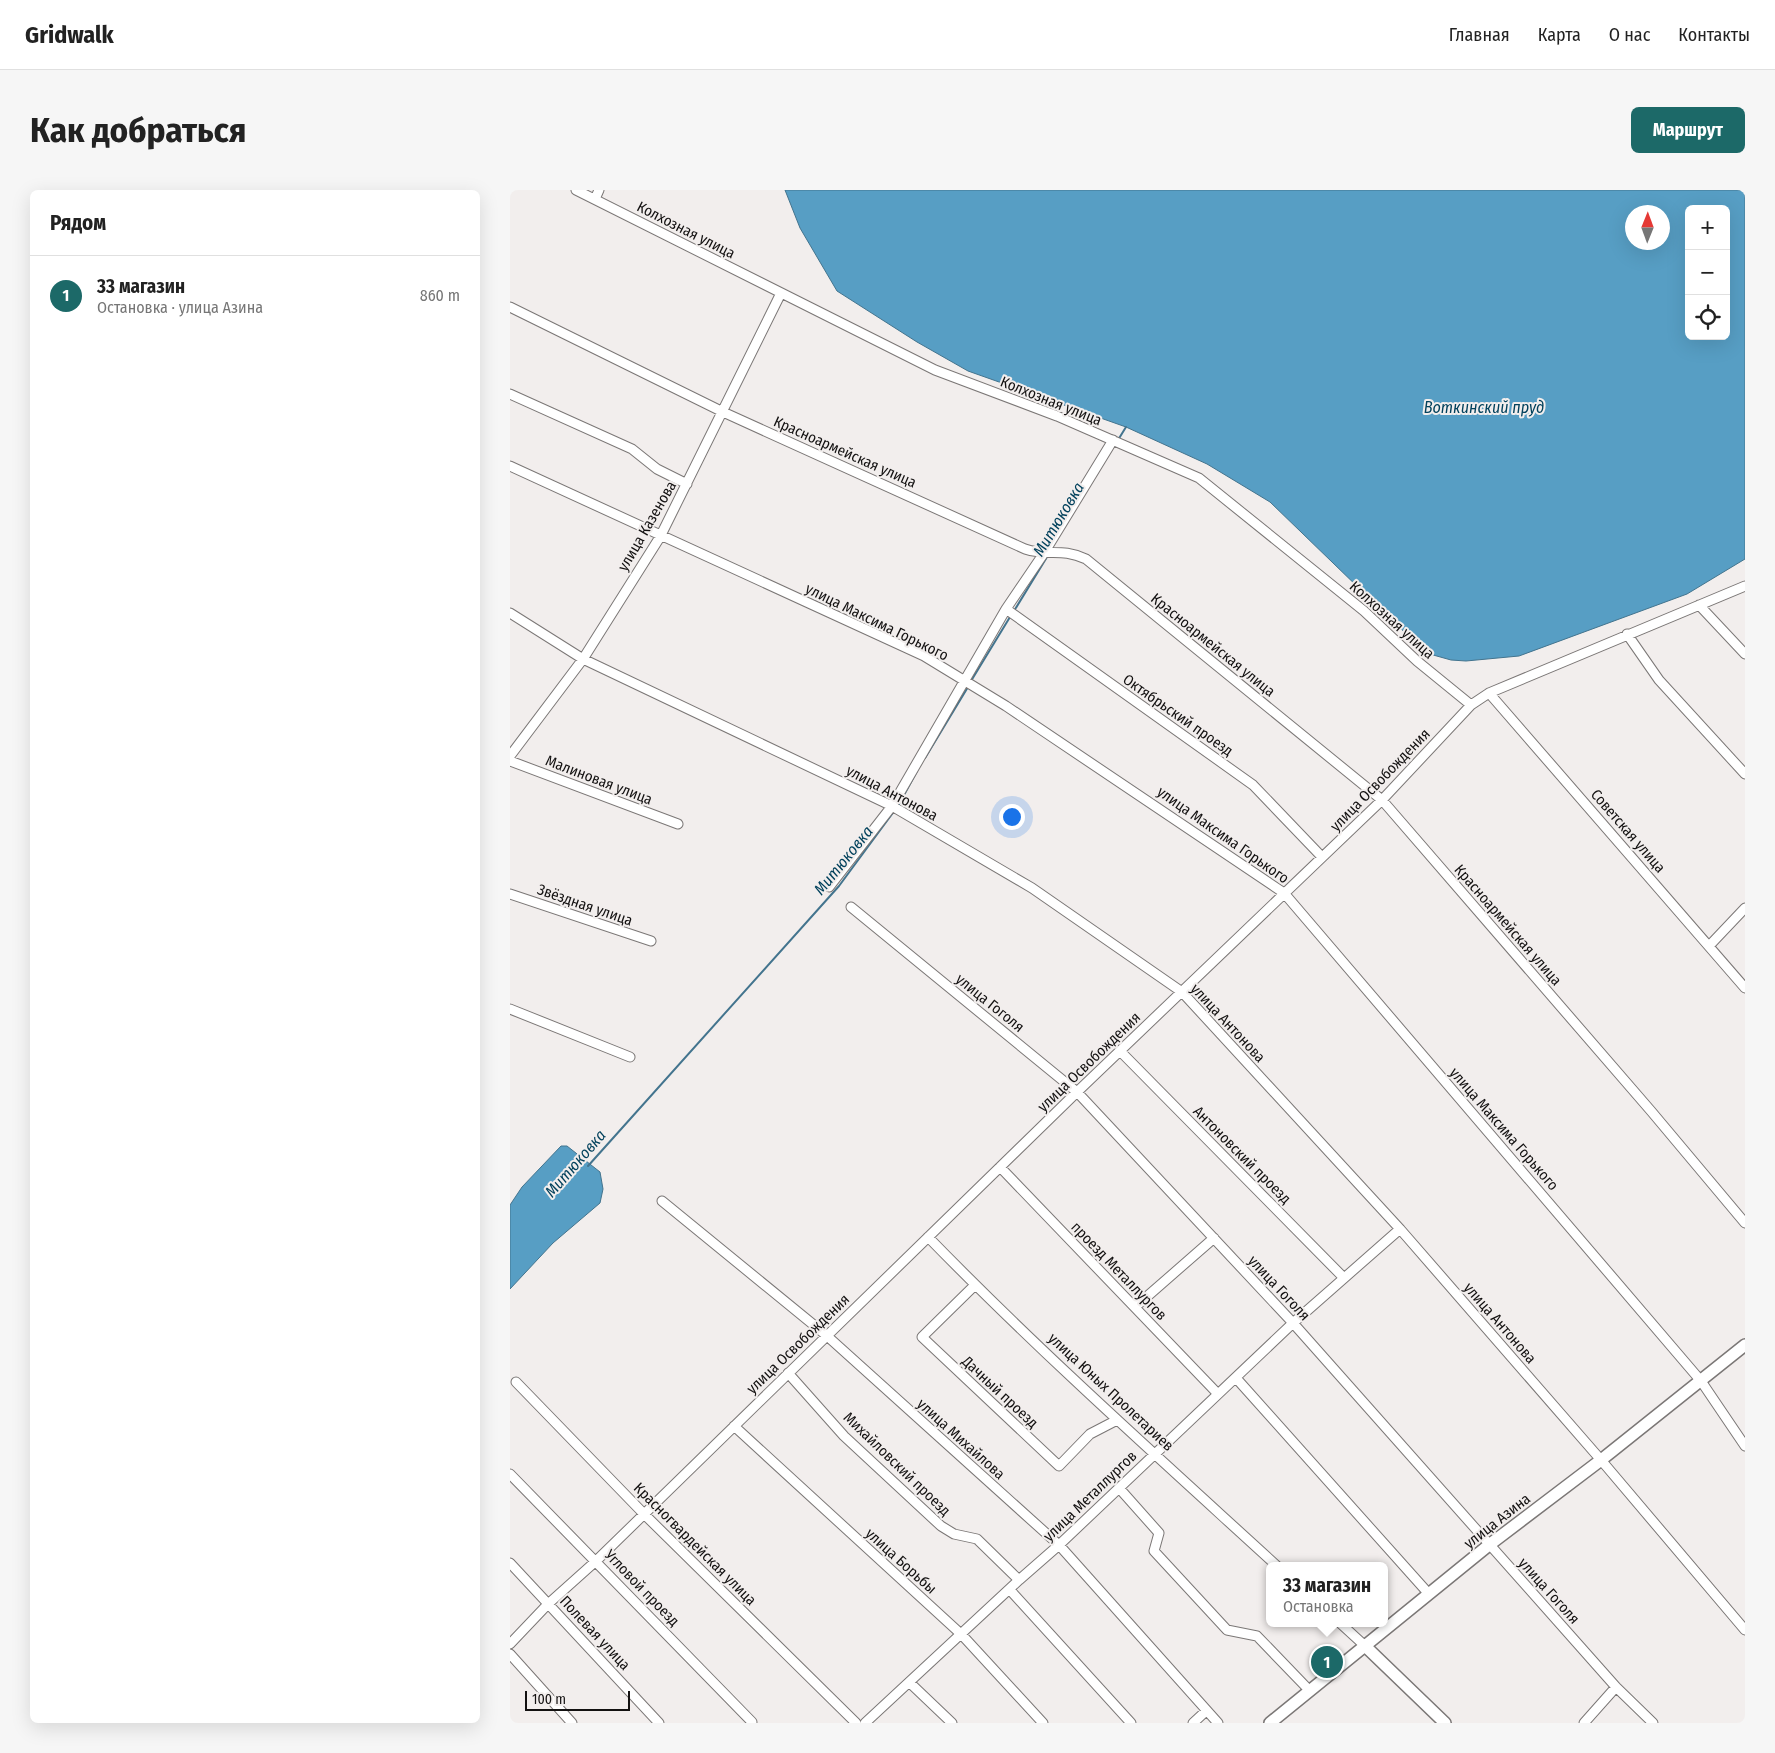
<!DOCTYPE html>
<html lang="ru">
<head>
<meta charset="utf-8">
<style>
  :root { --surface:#fff; --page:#f6f6f6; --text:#222; --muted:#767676; --line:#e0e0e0; --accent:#1c6968 }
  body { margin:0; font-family:"Fira Sans Condensed",sans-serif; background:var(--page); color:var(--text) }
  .controls { position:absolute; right:15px; top:15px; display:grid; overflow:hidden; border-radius:8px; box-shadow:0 5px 20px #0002 }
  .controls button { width:45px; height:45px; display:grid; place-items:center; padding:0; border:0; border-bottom:1px solid var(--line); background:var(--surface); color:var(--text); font:25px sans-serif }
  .compass { position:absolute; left:1115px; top:15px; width:45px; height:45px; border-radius:50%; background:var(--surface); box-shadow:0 5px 20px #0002; rotate:1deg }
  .scale { position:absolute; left:15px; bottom:12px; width:105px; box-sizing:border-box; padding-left:5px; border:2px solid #131111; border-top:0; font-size:14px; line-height:18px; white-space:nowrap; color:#131111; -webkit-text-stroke:4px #f2eeed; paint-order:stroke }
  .you { position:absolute; left:501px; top:626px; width:18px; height:18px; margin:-12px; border:4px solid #fff; border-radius:50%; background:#1a73e8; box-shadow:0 0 0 8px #1a73e833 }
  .badge { display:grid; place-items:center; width:32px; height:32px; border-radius:50%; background:var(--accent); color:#fff; font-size:16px; font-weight:700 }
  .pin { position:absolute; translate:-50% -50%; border:2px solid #fff; box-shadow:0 1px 5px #0006 }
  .popup { position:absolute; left:756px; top:1372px; width:122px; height:65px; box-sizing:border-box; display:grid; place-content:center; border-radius:8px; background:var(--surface); filter:drop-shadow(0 1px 4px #0005); font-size:16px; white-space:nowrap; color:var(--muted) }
  .popup b { font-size:19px; color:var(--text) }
  .popup::after { content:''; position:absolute; left:50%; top:100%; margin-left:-10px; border:10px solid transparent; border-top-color:var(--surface) }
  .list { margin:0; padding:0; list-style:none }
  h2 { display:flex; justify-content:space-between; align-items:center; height:65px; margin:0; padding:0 20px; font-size:21px }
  h2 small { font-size:16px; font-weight:400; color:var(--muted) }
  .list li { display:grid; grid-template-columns:32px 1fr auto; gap:15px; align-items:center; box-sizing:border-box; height:80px; padding:0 20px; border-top:1px solid var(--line) }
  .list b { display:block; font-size:19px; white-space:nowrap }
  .list p { margin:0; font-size:16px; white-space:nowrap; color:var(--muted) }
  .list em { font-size:16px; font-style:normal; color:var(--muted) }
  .icon { flex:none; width:28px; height:28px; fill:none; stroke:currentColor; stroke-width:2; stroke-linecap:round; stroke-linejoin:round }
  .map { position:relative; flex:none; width:1235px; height:1533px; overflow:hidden; border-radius:8px }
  header { display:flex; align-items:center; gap:30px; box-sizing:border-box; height:70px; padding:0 25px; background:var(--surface); border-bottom:1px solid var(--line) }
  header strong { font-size:24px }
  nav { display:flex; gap:28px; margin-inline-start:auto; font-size:18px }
  .intro { display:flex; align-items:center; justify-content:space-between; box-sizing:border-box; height:120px; padding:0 30px }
  h1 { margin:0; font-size:35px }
  .button { padding:12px 22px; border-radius:8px; background:var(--accent); color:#fff; font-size:18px; font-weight:700 }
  main { display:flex; gap:30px; padding:0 30px }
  aside { flex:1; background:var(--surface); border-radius:8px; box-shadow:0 5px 20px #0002 }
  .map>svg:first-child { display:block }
  .water { fill:#579ec4; stroke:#43748e; fill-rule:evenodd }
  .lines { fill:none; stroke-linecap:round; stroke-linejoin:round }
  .stream { stroke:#43748e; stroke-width:2 }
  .minor-casing { stroke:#7b7776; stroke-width:11 }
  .major-casing { stroke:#7b7776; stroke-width:14 }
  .minor { stroke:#fff; stroke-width:9 }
  .major { stroke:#fff; stroke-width:11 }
  .labels { text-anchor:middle; stroke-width:4; stroke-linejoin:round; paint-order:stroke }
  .street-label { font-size:15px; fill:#131111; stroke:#f2eeed }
  .water-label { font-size:16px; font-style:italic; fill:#02415c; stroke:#f2eeed }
</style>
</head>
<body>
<header>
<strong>Gridwalk</strong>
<nav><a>Главная</a><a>Карта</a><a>О нас</a><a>Контакты</a></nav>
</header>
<div class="intro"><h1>Как добраться</h1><a class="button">Маршрут</a></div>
<main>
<aside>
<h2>Рядом<small></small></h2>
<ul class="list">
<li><span class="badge">1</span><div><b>33 магазин</b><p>Остановка · улица Азина</p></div><em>860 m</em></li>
</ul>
</aside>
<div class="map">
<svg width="1235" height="1533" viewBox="0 0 1235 1533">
  <rect width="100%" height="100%" fill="#f2eeed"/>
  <path class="water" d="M275 0H1235V369L1177 404 1009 466 956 471 941 470 916 463 760 312 697 274 616 237 458 181 407 152 327 101 290 38ZM1179 19H1216V146H1179ZM1122 22H1152V52H1122Z
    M51 956H57L90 982 93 999 90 1013 43 1053 0 1099V1015L12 997Z"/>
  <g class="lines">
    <path class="stream" d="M608 250 616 237
      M504 421 537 367
      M461 491 500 427
      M415 568 458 497
      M388 616 407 581
      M78 976 329 696 385 620"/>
    <defs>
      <path id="minor" d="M66 0 425 180 547 226 689 288 854 421 907 471 961 515
        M85 9 89 0
        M0 117 213 222 515 359C539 367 550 357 576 369L872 610 1141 921 1235 1033
        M0 204 122 259 147 279 177 294
        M0 276 414 466 496 516 774 703 1191 1191 1235 1256
        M1189 415 1235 464
        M496 419 743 595 812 667
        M0 423 73 469 382 616 522 698 672 802 890 1039 1091 1270 1235 1440
        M1117 444 1149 490 1235 584
        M979 503 1235 798
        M0 566 73 469 150 347 271 103
        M0 571 168 634
        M319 697 382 616 496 419 534 363 603 250
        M0 704 141 751
        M341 717 567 902 783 1133 1106 1497 1143 1533
        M1199 756 1235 718
        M0 819 120 867
        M610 861 834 1088
        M490 977 708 1204
        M152 1011 316 1145 549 1355 708 1533
        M418 1047C529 1161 649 1268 767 1376
        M465 1095 412 1147 549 1276 580 1244 607 1230
        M625 1117 704 1048
        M278 1183 334 1246 431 1336 444 1344 467 1349 509 1390
        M726 1188 919 1404
        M6 1192 134 1324 346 1533
        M224 1236 452 1445 533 1533
        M0 1284 242 1532 241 1533
        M609 1298 649 1343 644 1361 717 1440 747 1446 800 1501
        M0 1373 149 1533
        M500 1400 621 1533
        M830 1433 854 1455
        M0 1454 38 1414 86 1371 567 902 872 610 961 515 979 503 1235 396
        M0 1464 62 1533
        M399 1492 442 1533
        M355 1533 509 1390 549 1355 783 1133 890 1039
        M683 1533 696 1521
        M1074 1533 1106 1497"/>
      <path id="major" d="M854 1455 935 1533
        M760 1533 979 1355 1091 1270 1235 1155"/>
    </defs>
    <use href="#minor" class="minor-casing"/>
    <use href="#major" class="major-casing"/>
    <use href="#minor" class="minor"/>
    <use href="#major" class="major"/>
  </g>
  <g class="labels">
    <g class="street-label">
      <text transform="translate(176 40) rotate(27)" y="5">Колхозная улица</text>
      <text transform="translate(541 211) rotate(22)" y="5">Колхозная улица</text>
      <text transform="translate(335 262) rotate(24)" y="5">Красноармейская улица</text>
      <text transform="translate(137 336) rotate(-60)" y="5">улица Казенова</text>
      <text transform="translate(882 430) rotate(42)" y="5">Колхозная улица</text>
      <text transform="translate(367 432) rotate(26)" y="5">улица Максима Горького</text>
      <text transform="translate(703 455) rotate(39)" y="5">Красноармейская улица</text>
      <text transform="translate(668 525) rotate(35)" y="5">Октябрьский проезд</text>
      <text transform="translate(89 590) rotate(21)" y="5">Малиновая улица</text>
      <text transform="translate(870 590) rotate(-46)" y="5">улица Освобождения</text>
      <text transform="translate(382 603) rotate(28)" y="5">улица Антонова</text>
      <text transform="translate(1118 641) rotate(49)" y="5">Советская улица</text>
      <text transform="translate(713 645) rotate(35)" y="5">улица Максима Горького</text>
      <text transform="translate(75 715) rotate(19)" y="5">Звёздная улица</text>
      <text transform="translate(998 735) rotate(49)" y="5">Красноармейская улица</text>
      <text transform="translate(480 813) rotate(39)" y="5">улица Гоголя</text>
      <text transform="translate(718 833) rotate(47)" y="5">улица Антонова</text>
      <text transform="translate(579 872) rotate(-44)" y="5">улица Освобождения</text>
      <text transform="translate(994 939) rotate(49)" y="5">улица Максима Горького</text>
      <text transform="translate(732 965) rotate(45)" y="5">Антоновский проезд</text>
      <text transform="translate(609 1081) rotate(46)" y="5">проезд Металлургов</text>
      <text transform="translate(769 1098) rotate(47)" y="5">улица Гоголя</text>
      <text transform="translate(990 1133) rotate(49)" y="5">улица Антонова</text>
      <text transform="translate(288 1154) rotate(-44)" y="5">улица Освобождения</text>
      <text transform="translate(490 1202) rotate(43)" y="5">Дачный проезд</text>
      <text transform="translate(601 1202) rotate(43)" y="5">улица Юных Пролетариев</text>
      <text transform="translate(451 1249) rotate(42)" y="5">улица Михайлова</text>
      <text transform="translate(387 1274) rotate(44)" y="5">Михайловский проезд</text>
      <text transform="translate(580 1306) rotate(-44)" y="5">улица Металлургов</text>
      <text transform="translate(987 1331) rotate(-38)" y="5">улица Азина</text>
      <text transform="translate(185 1354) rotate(45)" y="5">Красногвардейская улица</text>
      <text transform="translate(391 1371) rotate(42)" y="5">улица Борьбы</text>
      <text transform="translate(132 1398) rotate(46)" y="5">Угловой проезд</text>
      <text transform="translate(1039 1401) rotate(48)" y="5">улица Гоголя</text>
      <text transform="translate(85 1443) rotate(47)" y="5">Полевая улица</text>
    </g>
    <g class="water-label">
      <text x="974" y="223">Воткинский пруд</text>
      <text transform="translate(548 329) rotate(-59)" y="6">Митюковка</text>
      <text transform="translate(333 670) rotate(-51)" y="6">Митюковка</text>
      <text transform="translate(65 973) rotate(-49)" y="6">Митюковка</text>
    </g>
  </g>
</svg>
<div class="controls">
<button>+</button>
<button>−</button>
<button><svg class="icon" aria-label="locate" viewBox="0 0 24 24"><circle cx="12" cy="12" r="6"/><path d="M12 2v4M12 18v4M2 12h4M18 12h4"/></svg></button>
</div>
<svg class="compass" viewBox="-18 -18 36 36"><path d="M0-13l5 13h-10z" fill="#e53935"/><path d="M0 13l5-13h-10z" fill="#767676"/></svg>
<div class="scale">100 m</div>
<div class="you"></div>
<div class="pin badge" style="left:817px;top:1472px">1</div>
<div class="popup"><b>33 магазин</b>Остановка</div>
</div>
</main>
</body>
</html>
